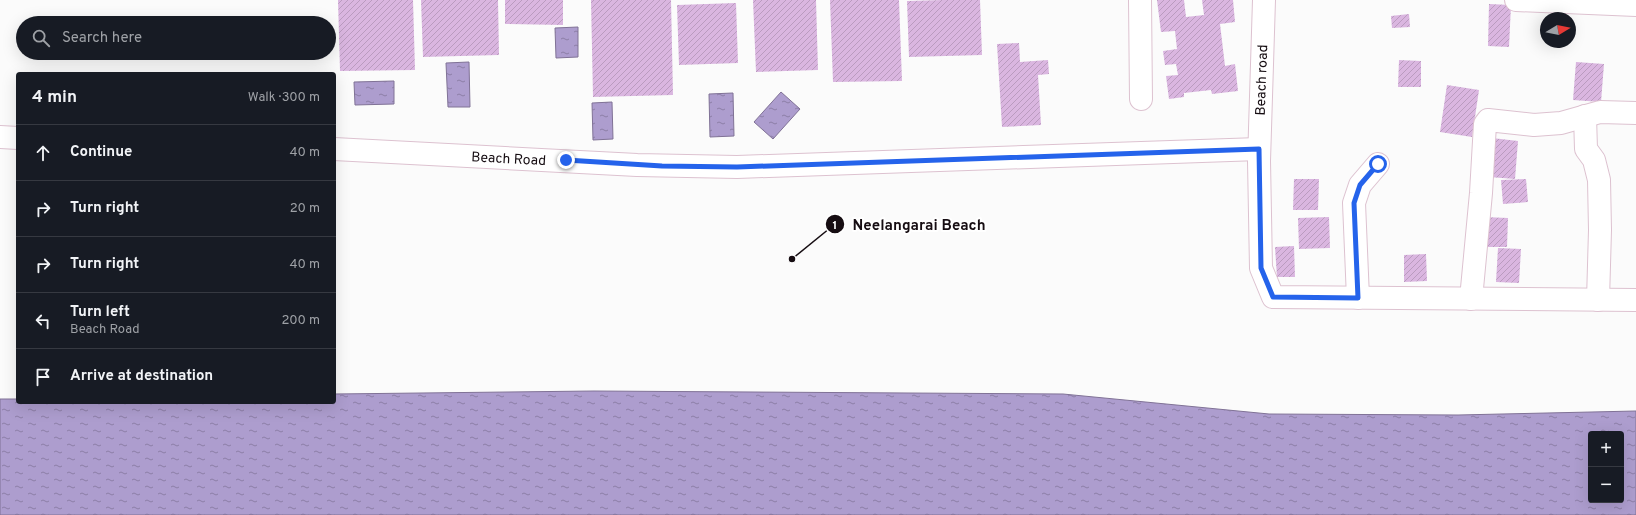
<!DOCTYPE html>
<html lang="en">
<head>
<meta charset="utf-8">
<style>
  :root { --surface:#171b24; --page:#20242c; --text:#f1f3f6; --muted:#9ea1a6; --line:#363941 }
  body { margin:0; font-family:Overpass,sans-serif; background:var(--page); color:var(--text) }
  .controls { position:absolute; right:12px; bottom:12px; display:grid; overflow:hidden; border-radius:4px; box-shadow:0 4px 16px #0002 }
  .controls button { width:36px; height:36px; display:grid; place-items:center; padding:0; border:0; border-bottom:1px solid var(--line); background:var(--surface); color:var(--text); font:20px sans-serif }
  .compass { position:absolute; left:1540px; top:12px; width:36px; height:36px; border-radius:50%; background:var(--surface); box-shadow:0 4px 16px #0002; rotate:80deg }
  .stop { position:absolute; width:12px; height:12px; margin:-9px; border:3px solid #2563eb; border-radius:50%; background:#fff }
  .stop.end { background:#2563eb; border-color:#fff; box-shadow:0 1px 4px #0008 }
  .list { margin:0; padding:0; list-style:none }
  h2 { display:flex; justify-content:space-between; align-items:center; height:52px; margin:0; padding:0 16px; font-size:17px }
  h2 small { font-size:13px; font-weight:400; color:var(--muted) }
  .list li { display:grid; grid-template-columns:26px 1fr auto; gap:12px; align-items:center; box-sizing:border-box; height:56px; padding:0 16px; border-top:1px solid var(--line) }
  .list b { display:block; font-size:15px; white-space:nowrap }
  .list p { margin:0; font-size:13px; white-space:nowrap; color:var(--muted) }
  .list em { font-size:13px; font-style:normal; color:var(--muted) }
  .icon { flex:none; width:22px; height:22px; fill:none; stroke:currentColor; stroke-width:2; stroke-linecap:round; stroke-linejoin:round }
  .map { position:relative; flex:none; width:1636px; height:515px; overflow:hidden }
  .search { position:absolute; background:var(--surface); box-shadow:0 4px 16px #0002; left:16px; top:16px; width:320px; height:44px; display:flex; align-items:center; gap:10px; box-sizing:border-box; padding:0 14px; border-radius:22px; color:var(--muted); font-size:15px }
  .panel { position:absolute; background:var(--surface); box-shadow:0 4px 16px #0002; left:16px; top:72px; width:320px; height:332px; border-radius:4px }
  .map>svg:first-child { display:block }
  .water { fill:url(#water-ripples); stroke:#807296; fill-rule:evenodd }
  .building { fill:url(#building-hatch) }
  .lines { fill:none; stroke-linecap:round; stroke-linejoin:round }
  .minor-casing { stroke:#ddc2d0; stroke-width:24 }
  .minor { stroke:#fff; stroke-width:22 }
  .route { stroke:#2563eb; stroke-width:5 }
  .labels { text-anchor:middle; stroke-width:4; stroke-linejoin:round; paint-order:stroke }
  .street-label { font-size:14px; fill:#160d12; stroke:#fff }
  .leader { fill:none; stroke:#160d12; stroke-width:1.5 }
  .callout-dot { fill:#160d12; stroke:#fff; stroke-width:1.5 }
  .mark-label { font-size:12px; text-anchor:middle; font-weight:bold; fill:#fff }
  .callout-label { font-size:15px; text-anchor:middle; font-weight:bold; fill:#160d12; stroke:#fff; stroke-width:4; stroke-linejoin:round; paint-order:stroke }
</style>
</head>
<body>
<div class="map">
<svg width="1636" height="515" viewBox="0 0 1636 515">
  <defs>
    <pattern id="water-ripples" width="26" height="14" patternUnits="userSpaceOnUse"><rect width="26" height="14" fill="#ad9dce"/><path d="M2 4q2-2 4 0t4 0M15 11q2-2 4 0t4 0" fill="none" stroke="#8c7ea6"/></pattern>
    <pattern id="building-hatch" width="6" height="6" patternUnits="userSpaceOnUse"><rect width="6" height="6" fill="#dab6e0"/><path d="M-1 1l2-2M0 6l6-6M5 7l2-2" fill="none" stroke="#ba9bbf"/></pattern>
  </defs>
  <rect width="100%" height="100%" fill="#fbfbfb"/>
  <path class="water" d="M578 27V57L556 58 555 28Z
    M469 62 470 107H448L446 63Z
    M394 81V104L355 105 354 82Z
    M781 92 800 109 773 139 754 122Z
    M733 93 734 136 710 137 709 94Z
    M612 102 613 139 593 140 592 103Z
    M594 391 1063 394 1269 414 1458 415 1636 411V515H0V399H18V402H334V394ZM1591 434H1621V500H1591Z"/>
  <path class="building" d="M338 0H413L415 70 340 71Z
    M421 0H498L499 55 423 57Z
    M505 0H563V25L505 24Z
    M591 0H671L673 95 593 97Z
    M753 0H816L818 70 756 72Z
    M830 0H899L902 81 833 82Z
    M942 0H980L982 55 909 57 907 1Z
    M1157 0H1184L1186 17 1204 15 1202 0H1233L1235 22 1220 24 1225 66 1235 64 1238 91 1212 94 1211 90 1184 93V97L1169 99 1166 76 1178 75 1176 64 1165 65 1163 51 1177 49 1175 31 1161 32Z
    M736 3 738 63 679 65 677 5Z
    M1489 4 1511 5 1509 47 1488 46Z
    M1409 14 1410 27 1392 28 1391 16Z
    M1019 43 1020 62 1048 60 1049 74 1038 75 1041 125 1002 127 997 44Z
    M1399 60 1421 61V87H1398Z
    M1576 62 1604 64 1601 102 1573 100Z
    M1447 85 1479 90 1472 137 1440 132Z
    M1492 138 1518 141 1515 179 1489 177Z
    M1294 179H1319L1318 210H1293Z
    M1526 179 1528 202 1503 204 1501 180Z
    M1329 217 1330 248 1299 249 1298 218Z
    M1484 217 1508 218 1507 247H1483Z
    M1294 246 1295 277H1277L1275 247Z
    M1498 248 1521 249 1519 283 1496 282Z
    M1426 254 1427 281 1404 282V255Z"/>
  <g class="lines">
    <defs>
      <g id="minor">
        <path d="M1140 0 1141 99"/>
        <path d="M1264 0 1259 161 1261 268 1273 297 1636 300"/>
        <path d="M1516 0 1636 5"/>
        <path d="M1585 116 1586 149 1594 160 1599 180 1600 230 1598 300"/>
        <path d="M0 137 18 138"/>
        <path id="s1" d="M334 149 637 165 737 167 1259 149"/>
        <path d="M1358 298 1354 203 1360 185 1378 164"/>
        <path d="M1471 299 1481 193 1485 124 1488 120 1534 125 1561 123 1600 112 1636 113"/>
      </g>
    </defs>
    <use href="#minor" class="minor-casing"/>
    <use href="#minor" class="minor"/>
  </g>
  <g class="lines">
    <path class="route" d="M566 160 662 166 737 167 1259 149 1261 268 1273 297 1358 298 1354 203 1360 185 1378 164"/>
  </g>
  <g class="labels">
    <g class="street-label">
      <text transform="translate(1261 80) rotate(-88)" y="5">Beach road</text>
      <text dy="5" stroke="none"><textPath href="#s1" startOffset="175">Beach Road</textPath></text>
    </g>
  </g>
  <path class="leader" d="M792 259L835 224"/>
  <g class="callout-dot">
    <circle cx="792" cy="259" r="4"/>
    <circle cx="835" cy="224" r="10"/>
  </g>
  <g class="mark-label">
    <text x="835" y="229">1</text>
  </g>
  <g class="callout-label">
    <text x="919" y="230">Neelangarai Beach</text>
  </g>
</svg>
<div class="controls">
<button>+</button>
<button>−</button>
</div>
<svg class="compass" viewBox="-18 -18 36 36"><path d="M0-13l5 13h-10z" fill="#e53935"/><path d="M0 13l5-13h-10z" fill="#9ea1a6"/></svg>
<div class="stop" style="left:1378px;top:164px"></div>
<div class="stop end" style="left:566px;top:160px"></div>
<div class="search"><svg class="icon" aria-label="search" viewBox="0 0 24 24"><circle cx="10" cy="10" r="6"/><path d="M15 15l6 6"/></svg>Search here</div>
<section class="panel">
<h2>4 min<small>Walk · 300 m</small></h2>
<ul class="list">
<li><svg class="icon" aria-label="ahead" viewBox="0 0 24 24"><path d="M12 20V5M6 11l6-6 6 6"/></svg><div><b>Continue</b></div><em>40 m</em></li>
<li><svg class="icon" aria-label="right" viewBox="0 0 24 24"><path d="M7 20v-9h11M14 6l5 5-5 5"/></svg><div><b>Turn right</b></div><em>20 m</em></li>
<li><svg class="icon" aria-label="right" viewBox="0 0 24 24"><path d="M7 20v-9h11M14 6l5 5-5 5"/></svg><div><b>Turn right</b></div><em>40 m</em></li>
<li><svg class="icon" aria-label="left" viewBox="0 0 24 24"><path d="M17 20v-9H6M10 6l-5 5 5 5"/></svg><div><b>Turn left</b><p>Beach Road</p></div><em>200 m</em></li>
<li><svg class="icon" aria-label="arrive" viewBox="0 0 24 24"><path d="M6 21V4h12l-3 4 3 4H6"/></svg><div><b>Arrive at destination</b></div></li>
</ul>
</section>
</div>
</body>
</html>
